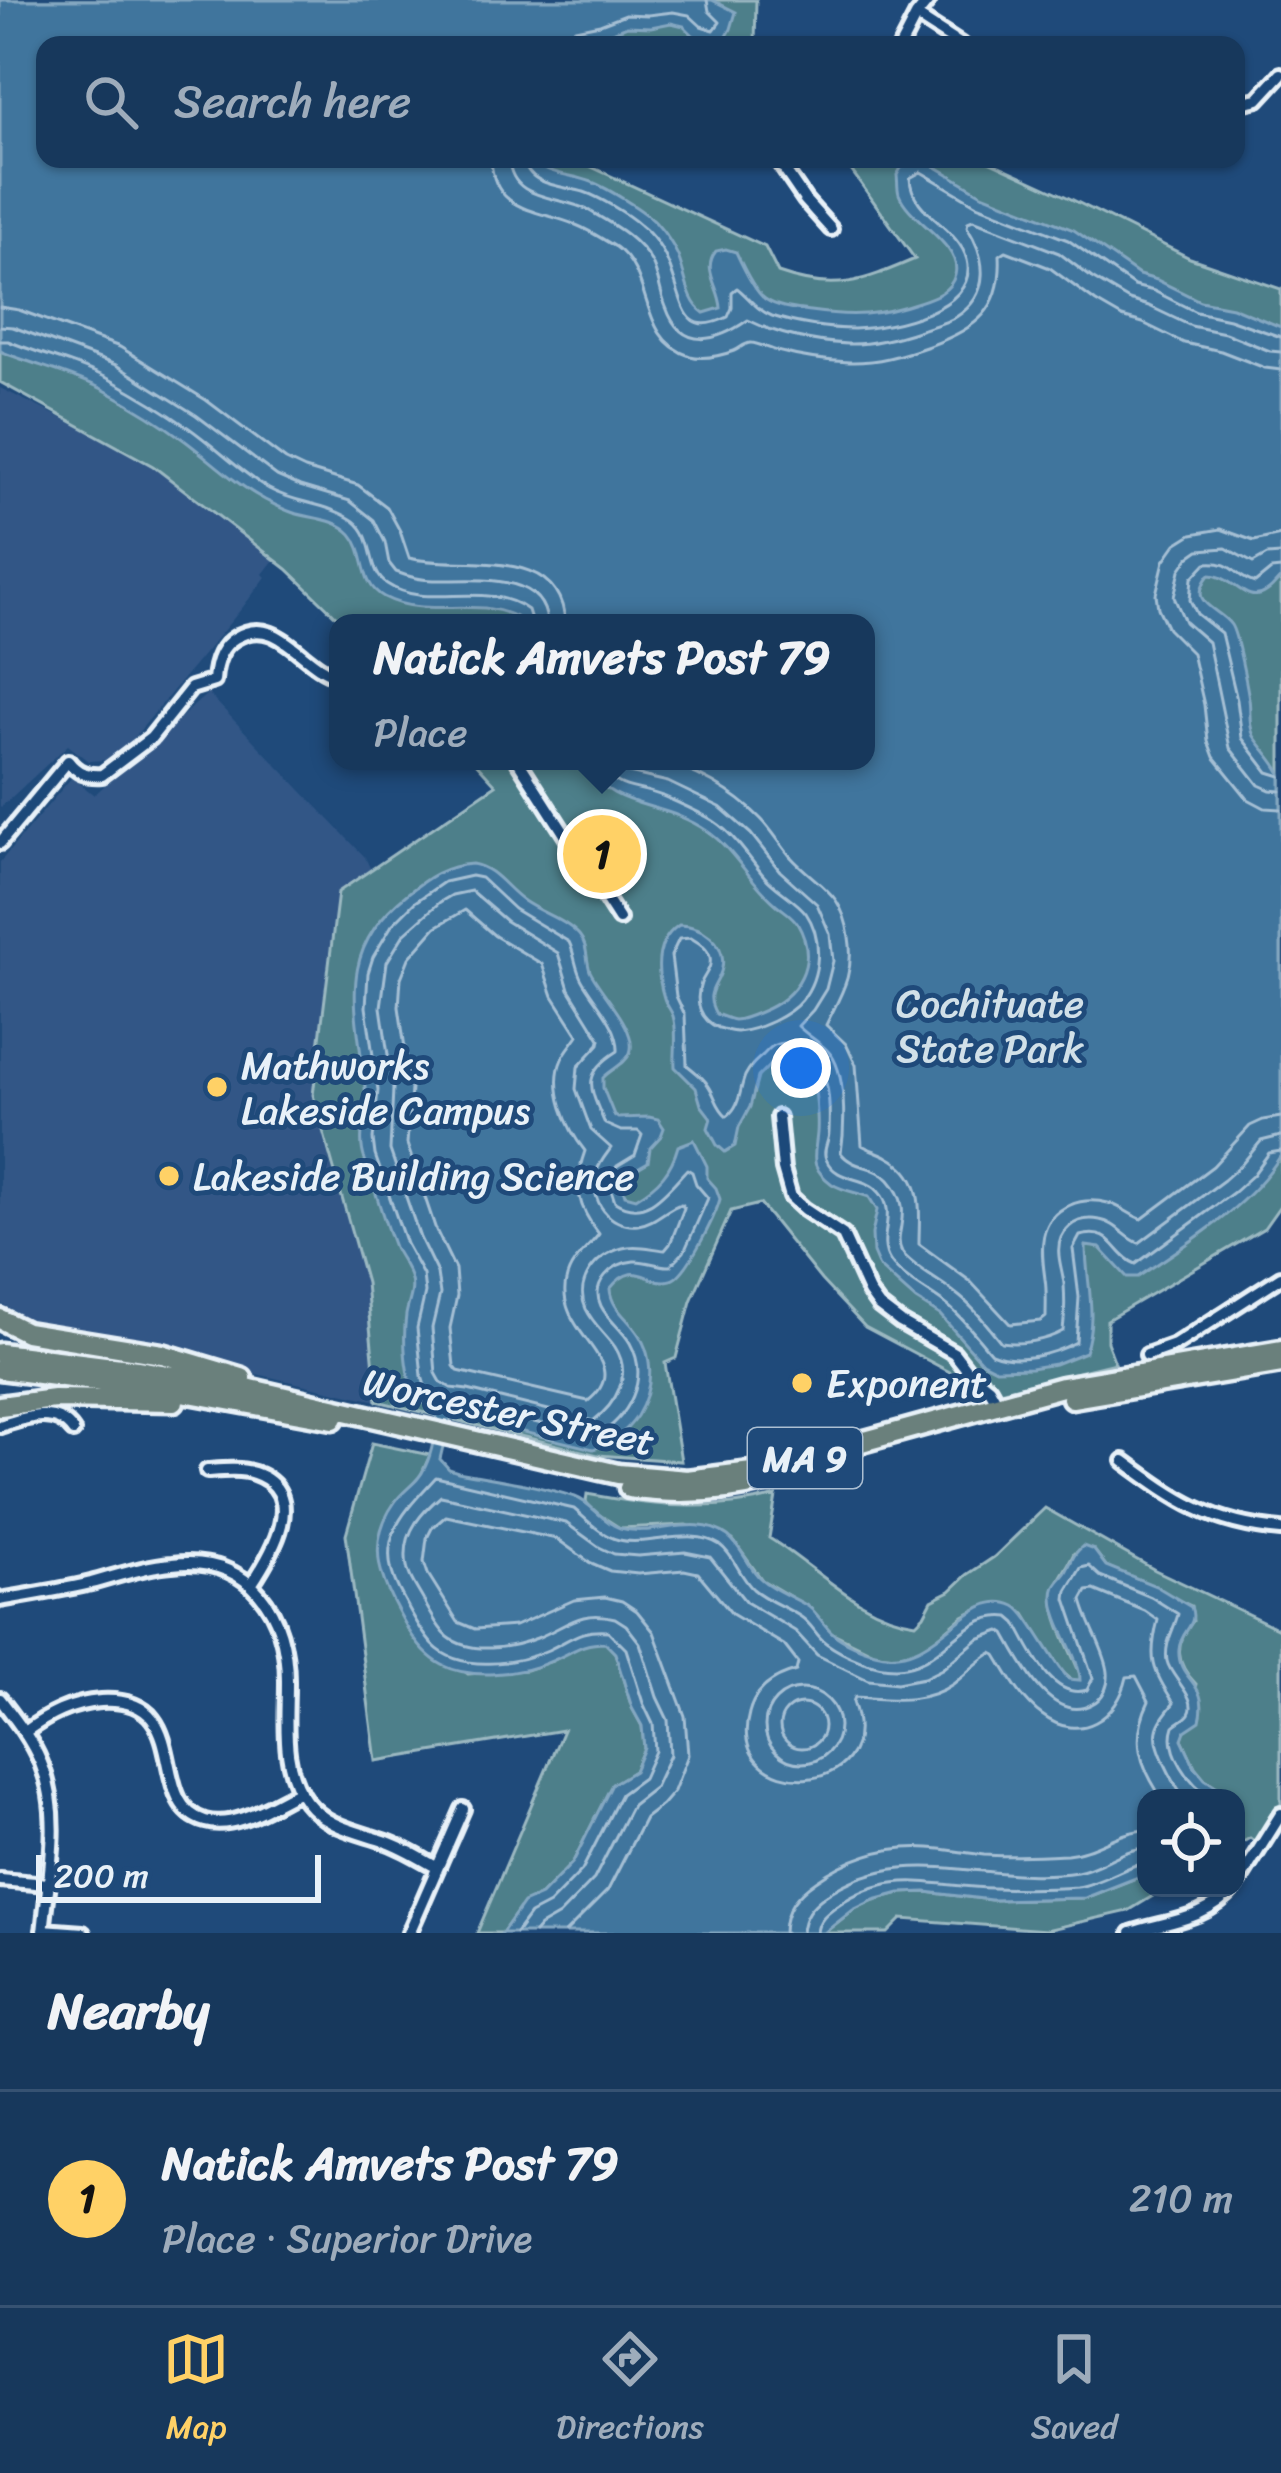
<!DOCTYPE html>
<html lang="en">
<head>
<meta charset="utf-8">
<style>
  :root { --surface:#17385c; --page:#244365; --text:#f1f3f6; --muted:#9eacbb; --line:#365272; --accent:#ffd166 }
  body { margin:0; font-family:Sriracha,sans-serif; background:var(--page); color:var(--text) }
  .controls { position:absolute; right:36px; bottom:36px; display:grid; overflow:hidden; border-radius:24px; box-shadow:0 3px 9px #0004 }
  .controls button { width:108px; height:108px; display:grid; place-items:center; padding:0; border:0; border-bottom:3px solid var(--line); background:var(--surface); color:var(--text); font:60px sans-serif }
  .scale { position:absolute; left:36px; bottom:30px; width:285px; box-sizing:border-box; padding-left:12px; border:6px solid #e8f1f8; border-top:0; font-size:33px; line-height:42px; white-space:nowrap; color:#e8f1f8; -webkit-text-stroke:9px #1f4a7a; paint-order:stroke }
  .you { position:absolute; left:801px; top:1068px; width:42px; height:42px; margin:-30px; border:9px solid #fff; border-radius:50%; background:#1a73e8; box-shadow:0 0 0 18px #1a73e833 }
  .badge { display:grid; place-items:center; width:78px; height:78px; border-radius:50%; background:var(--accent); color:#111; font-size:39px; font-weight:700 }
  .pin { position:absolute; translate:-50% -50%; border:6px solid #fff; box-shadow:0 3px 12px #0006 }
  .popup { position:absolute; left:329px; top:614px; width:546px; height:156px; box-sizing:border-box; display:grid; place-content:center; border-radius:24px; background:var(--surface); filter:drop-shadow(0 3px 9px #0005); font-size:39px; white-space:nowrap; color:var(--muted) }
  .popup b { font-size:45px; color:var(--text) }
  .popup::after { content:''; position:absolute; left:50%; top:100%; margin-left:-24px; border:24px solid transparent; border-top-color:var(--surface) }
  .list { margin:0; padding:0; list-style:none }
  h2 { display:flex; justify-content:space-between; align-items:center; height:156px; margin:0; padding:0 48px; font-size:51px }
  h2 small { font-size:39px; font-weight:400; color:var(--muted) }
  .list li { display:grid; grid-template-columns:78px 1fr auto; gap:36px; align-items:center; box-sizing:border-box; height:216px; padding:0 48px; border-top:3px solid var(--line) }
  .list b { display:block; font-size:45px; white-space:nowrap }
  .list p { margin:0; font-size:39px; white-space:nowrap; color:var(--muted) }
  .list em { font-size:39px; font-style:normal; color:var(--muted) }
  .icon { flex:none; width:66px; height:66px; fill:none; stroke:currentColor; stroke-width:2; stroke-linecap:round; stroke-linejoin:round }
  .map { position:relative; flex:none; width:1281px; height:1933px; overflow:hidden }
  .search { position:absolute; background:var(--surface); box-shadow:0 3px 9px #0004; left:36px; right:36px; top:36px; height:132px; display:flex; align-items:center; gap:30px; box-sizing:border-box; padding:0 42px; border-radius:24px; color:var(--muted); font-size:45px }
  .sheet { height:372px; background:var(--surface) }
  nav { display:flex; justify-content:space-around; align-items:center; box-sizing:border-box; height:168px; border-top:3px solid var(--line); background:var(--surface); font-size:33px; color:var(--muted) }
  nav a { display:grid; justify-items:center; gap:6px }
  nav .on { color:var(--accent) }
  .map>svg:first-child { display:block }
  .built { fill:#305686 }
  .green { fill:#4e7f8a; stroke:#9bb8c1; stroke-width:3 }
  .water { fill:#41759d; stroke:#84a7c1; stroke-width:3 }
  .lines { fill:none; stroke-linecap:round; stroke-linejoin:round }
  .shore { stroke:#a5bfd4; stroke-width:3 }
  .street-casing { stroke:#e8f1f8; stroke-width:20 }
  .highway-casing { stroke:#e8f1f8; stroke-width:27 }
  .street { stroke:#1f4a7a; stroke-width:10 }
  .highway { stroke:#6a807c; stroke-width:18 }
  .poi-dot { fill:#ffd166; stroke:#1f4a7a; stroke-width:4.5 }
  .labels { text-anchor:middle; stroke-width:10; stroke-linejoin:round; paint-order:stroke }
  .shield { fill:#1f4a7a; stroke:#acbfd2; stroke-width:3 }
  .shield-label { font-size:36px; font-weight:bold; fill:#e8f1f8 }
  .park-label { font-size:39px; fill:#d1e0e8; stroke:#1f4a7a }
  .poi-label { font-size:39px; fill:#e8f1f8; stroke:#1f4a7a; text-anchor:start }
  .street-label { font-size:39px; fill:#e8f1f8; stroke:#1f4a7a }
</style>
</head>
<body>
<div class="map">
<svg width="1281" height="1933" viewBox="0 0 1281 1933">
  <rect width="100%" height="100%" fill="#1f4a7a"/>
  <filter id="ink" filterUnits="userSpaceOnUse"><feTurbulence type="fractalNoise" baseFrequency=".00833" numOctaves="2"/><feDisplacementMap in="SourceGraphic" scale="24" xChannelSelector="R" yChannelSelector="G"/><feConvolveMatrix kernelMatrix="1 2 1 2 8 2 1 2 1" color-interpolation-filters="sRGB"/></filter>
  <g filter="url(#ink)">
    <path class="built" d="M0 388 137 455 203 496 278 555 263 574 266 577 243 607 127 746 106 760 88 761 68 745 0 808Z
      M208 693 365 857 371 870 338 893 313 1095 332 1171 366 1283 377 1401 252 1373 183 1348 34 1322 0 1303V862L72 777 94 795Z"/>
    <path class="green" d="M0 0H756L755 45H659L641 36 623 45H45V159H574L765 247 778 273C835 293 861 282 915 259L843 159H984L1063 195 1190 258 1281 289V1204L1264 1228 1107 1320V1342L1115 1363 983 1395 980 1388 865 1327 821 1280 760 1204 731 1211 691 1301 676 1358 665 1363 681 1461 598 1455 377 1401 366 1283 313 1095 338 892 496 785 474 761H866V623H343L287 569 153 466 0 382Z
      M372 1443 430 1455 420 1477 396 1501 384 1523 401 1614 409 1631 468 1674 526 1670 552 1661 585 1643 605 1642 615 1653 632 1708 642 1726 644 1748 634 1771 612 1785 573 1862 541 1895 523 1904 502 1933H477L563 1730 376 1761 346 1534Z
      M587 1494C650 1506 713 1513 776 1496L769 1538C816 1567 859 1616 916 1623L924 1615 932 1600 950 1591 967 1575 994 1557 1045 1508 1155 1570 1281 1630V1807L1257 1843 1250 1838 1236 1846V1798H1227L1226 1793 1205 1779 1195 1767 1182 1739 1196 1684C1175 1663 1174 1644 1193 1621L1191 1606 1106 1566 1094 1550 1074 1553C1069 1565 1058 1579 1055 1589 1047 1612 1074 1655 1081 1677L1080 1680 1074 1682 1060 1670 1025 1614 1001 1603 981 1607 963 1616 926 1647 914 1652 896 1656 876 1654 831 1632 811 1609 762 1580 733 1540 686 1525 620 1528 595 1512 586 1502Z
      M1146 1874V1888H1166L1128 1911 1046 1930 902 1919 888 1933H824L853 1910 874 1900 900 1893 926 1892 991 1900 1085 1898Z"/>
    <path class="water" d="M0 0H712L736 12 731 29 726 38 719 41H706L694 36 684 26 671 23 651 27 627 26 603 36 560 45H45V159H530C549 175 570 174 592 182 607 188 645 211 656 223 664 232 672 243 677 254 686 273 686 301 704 313L721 308C720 287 701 270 716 251L726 249 736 252C742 265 754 291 765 299 778 308 795 309 810 311 853 317 878 316 919 302 934 297 950 292 955 275 963 245 909 221 899 194 897 188 898 181 897 175L901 168 915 161 931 164 982 194 1074 230 1139 275 1157 280 1200 301 1232 307 1281 327V578C1276 582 1272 589 1266 592 1245 606 1233 575 1209 575 1186 605 1219 607 1231 625 1237 634 1247 686 1249 699 1251 711 1248 725 1254 736 1262 749 1275 760 1281 774V1155C1250 1206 1187 1244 1138 1277H1127L1100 1248 1086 1246C1086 1282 1098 1315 1085 1352L1055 1364 1031 1368 996 1369 982 1362 940 1315 916 1300 879 1267 873 1253 872 1234 877 1210 869 1197C856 1192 843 1191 832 1184 808 1166 815 1157 817 1133 818 1121 816 1084 811 1074 807 1067 796 1061 790 1055L779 1056 758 1077 750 1107 739 1127 735 1146 725 1152 717 1145 708 1128 711 1118 701 1105 696 1088 675 1067C674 1051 678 1032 673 1016 671 1010 666 1005 664 998 656 972 654 942 679 925 701 925 727 942 722 968 718 987 703 991 716 1014 722 1016 727 1019 734 1020 741 1020 753 1015 760 1012 798 997 820 962 797 923 792 915 784 911 777 905 750 883 735 850 707 831 659 798 616 814 579 761H866V623H526C484 592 429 621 384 597 358 583 368 553 351 534 335 517 310 519 291 512 282 509 273 504 265 500 235 484 211 460 184 440 160 422 132 405 106 391 77 375 34 365 2 352L0 350Z
      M472 864C495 868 505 888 524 901 541 913 566 920 579 935 588 945 586 959 590 971 599 991 639 1030 630 1053 626 1064 611 1069 603 1078V1088L614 1115 618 1118 649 1117 658 1119 664 1128 661 1136 650 1148 648 1162 624 1176 622 1185 625 1195 636 1198C659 1184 671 1171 678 1146L694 1140 707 1166V1178L716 1188 720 1199C716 1214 687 1276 671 1280 647 1287 636 1256 610 1289 611 1306 624 1315 634 1328 655 1354 654 1388 637 1416 627 1431 610 1445 593 1449L457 1416 449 1421 440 1459 449 1469 458 1472C497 1479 538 1485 575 1497 592 1503 602 1522 620 1528 654 1538 696 1512 728 1536 742 1547 748 1567 761 1579 774 1591 794 1597 809 1607 819 1615 824 1626 834 1634 844 1642 862 1650 875 1653 935 1671 969 1583 1015 1606 1029 1613 1054 1664 1069 1679L1080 1680C1080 1654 1044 1612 1055 1586 1058 1580 1064 1576 1067 1570 1073 1559 1073 1554 1083 1546L1094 1550 1106 1566 1156 1586 1191 1607C1199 1626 1180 1630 1179 1650 1177 1681 1210 1681 1200 1721L1185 1731 1182 1739 1195 1767 1205 1779 1226 1793 1227 1798H1146V1874L1085 1898 991 1900 926 1892 900 1893 874 1900 853 1910 824 1933H502L523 1903 541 1895 573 1862 612 1784 634 1771 644 1748 642 1726 632 1708 615 1653 605 1643C581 1643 575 1651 554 1660 535 1669 513 1673 491 1674 452 1675 428 1664 408 1629 384 1587 362 1548 395 1502 404 1489 419 1482 425 1467 433 1451 435 1432 437 1414 431 1408 422 1403 417 1396 404 1377 403 1338 406 1315 408 1303 414 1292 411 1280 408 1268 399 1258 394 1247 383 1219 375 1189 365 1160 356 1137 368 1112 365 1087 357 1009 334 952 407 894 428 877 444 866 472 864Z"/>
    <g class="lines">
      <path class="shore" d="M567 45 568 35 575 29 600 24 626 14 648 15 673 12 689 15 701 26 714 30 720 22 709 11 707 0
        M491 159C493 213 538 209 576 225 589 230 604 240 616 247 655 275 637 339 690 356 705 360 720 356 734 351 740 349 744 343 751 343 757 343 770 349 777 351 799 357 826 361 849 362 876 363 903 355 929 346 976 329 1003 310 1000 255L1006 251 1050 268 1096 302 1122 317 1143 323 1184 343 1221 351 1265 368 1281 370
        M509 159C511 202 559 195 588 210 612 224 638 237 652 263 659 277 660 293 666 307 682 353 718 341 748 320 778 335 814 342 847 344 872 345 897 338 921 330 932 326 946 323 956 317 992 294 986 257 967 227L968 222 973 220 1059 253 1092 278 1129 300 1149 306 1191 326 1225 333 1270 351 1281 352
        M524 159C527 186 563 186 584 192 599 197 628 214 640 225 657 238 668 259 674 279 685 311 687 337 728 317L732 308V292L737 288C749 297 756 310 772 316 796 324 829 329 854 329 889 328 979 310 967 260 958 226 911 214 910 178L921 172 977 205 1068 240 1134 286 1154 291 1196 312 1229 319 1281 337
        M0 307 19 310 120 347 206 400 286 460 305 469 358 485 387 507 400 531 409 558C459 571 561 542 565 623
        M0 326 13 327 116 365 196 415 277 476 300 486 350 501 374 520 385 542 389 563 396 572C409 577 421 580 434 580 470 581 544 570 547 623
        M0 341H8C41 355 80 363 111 380 137 394 165 411 189 428 216 447 240 472 269 489 296 504 329 503 354 521 376 538 367 571 387 584 427 611 486 579 528 610L532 623
        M1281 535 1254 541 1221 529 1192 534 1176 544 1164 561 1156 594 1158 608 1168 629 1192 653 1204 705 1208 741 1214 757 1248 799 1265 808 1281 809
        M1281 554 1267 555 1253 563 1226 548 1199 550 1189 557 1180 570 1174 597 1185 622 1208 642 1230 748 1259 785 1270 790 1281 791
        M1281 569 1271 570 1255 583C1234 577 1233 560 1206 563L1192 578 1190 600 1197 614 1221 633 1237 700 1242 738 1268 772 1281 776
        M594 761C624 795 629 783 665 797 679 803 694 810 707 817 732 830 747 856 764 876 776 890 795 899 806 913 823 938 821 976 802 1000 789 1016 758 1030 737 1032 730 1032 726 1030 719 1028 700 1020 694 1002 701 983 705 973 712 969 710 957 707 947 699 943 691 938L679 939 671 956 676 996 685 1015 687 1065C694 1071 703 1077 708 1085 716 1096 716 1107 727 1116 741 1105 739 1091 745 1076 750 1066 755 1062 763 1055 770 1048 774 1042 786 1043 797 1043 801 1050 809 1056 831 1072 830 1107 829 1132 829 1142 822 1150 826 1159 836 1183 865 1175 879 1192 899 1214 875 1238 890 1261 901 1278 932 1293 948 1306 964 1319 977 1337 991 1353 1017 1364 1051 1355 1076 1342L1079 1297 1073 1249 1080 1236C1114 1227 1113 1255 1136 1264L1234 1192 1253 1175 1269 1153 1281 1151
        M614 761 629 773 668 782 720 807 751 834 780 871 817 904 830 934 833 961 826 989 813 1010 798 1026C807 1035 819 1042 828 1051 847 1070 845 1128 841 1153 853 1169 876 1165 889 1180 917 1212 891 1233 902 1252 910 1265 943 1283 955 1293 973 1306 987 1325 1001 1342 1021 1345 1045 1341 1063 1331 1065 1316 1065 1300 1064 1284 1063 1274 1060 1266 1059 1256 1056 1231 1076 1215 1100 1220 1117 1223 1125 1238 1139 1243L1224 1180 1242 1164 1261 1141 1281 1136
        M656 761C693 768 735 792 761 819 772 830 780 844 790 856 818 887 842 889 849 937 855 975 841 994 826 1025L846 1044 856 1065 862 1145C870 1150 880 1152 888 1157 926 1177 919 1211 919 1244L970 1281 1010 1324 1041 1321 1046 1317C1046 1305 1047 1291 1045 1279 1041 1250 1037 1219 1070 1205 1082 1200 1096 1200 1108 1203 1121 1206 1131 1216 1142 1219L1213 1166 1250 1126 1263 1120 1281 1117
        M471 876 481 878 514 909 569 942C575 954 575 968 582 980 594 1002 619 1025 618 1051 580 1075 590 1088 605 1124L621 1131H638L642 1135 635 1155 617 1166 611 1175 610 1187 615 1202C646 1222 667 1190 687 1169L692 1172 696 1184 708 1198 684 1252 670 1266C658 1267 647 1260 634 1261 612 1263 590 1283 601 1306 608 1320 622 1329 630 1343 650 1379 629 1418 595 1437L465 1405H447L426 1389 422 1376 417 1328 425 1293 423 1275 406 1244 375 1155 373 1139 378 1090 366 1007 368 973 373 957 392 925 415 902 444 882Z
        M471 891 506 921 558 953 569 989 600 1039 599 1044 578 1067 576 1089 591 1130 611 1148C606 1155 599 1163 596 1173 589 1200 609 1228 638 1225 655 1223 667 1208 681 1204L684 1208 670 1244 665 1250C653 1249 641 1245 628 1247 599 1251 573 1280 586 1309 593 1324 606 1334 615 1347 633 1375 616 1404 593 1421L468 1390 451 1388 441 1382 436 1373 432 1328 440 1294 437 1273 420 1238 390 1150 393 1089 381 1007 387 962 404 934 440 902 452 895Z
        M465 910 495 936 542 964 553 996 578 1035C573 1043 566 1050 562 1059 549 1088 567 1129 585 1151 573 1184 577 1207 599 1234 588 1249 570 1260 566 1281 554 1334 638 1362 588 1401L458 1371 454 1366 450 1328 457 1296 455 1269 436 1230 407 1144 411 1089 399 1007 401 978 409 958 436 927Z
        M765 1726a37 37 0 1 1 74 0a37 37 0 1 1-74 0Z
        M780 1726a22 22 0 1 1 44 0a22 22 0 1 1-44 0Z
        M516 1933 530 1914 549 1904 582 1870 621 1794 643 1778 655 1751 653 1724 643 1703 626 1649 608 1631C579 1629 572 1639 548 1650 517 1664 460 1673 433 1645 421 1633 407 1605 399 1590 373 1539 405 1511 436 1477L574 1509C587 1520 602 1536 619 1540 649 1547 692 1526 720 1545 734 1555 740 1577 753 1589 767 1601 786 1607 801 1617 812 1624 816 1636 826 1643 844 1656 873 1668 895 1668 943 1668 961 1611 1009 1617L1016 1623C1030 1648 1052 1701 1087 1690L1093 1678 1066 1599 1067 1591 1081 1568 1089 1566 1100 1576 1151 1597 1178 1614C1174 1630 1164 1643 1167 1661 1170 1677 1199 1698 1189 1714 1186 1719 1179 1721 1174 1726 1165 1752 1190 1784 1212 1798
        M534 1933 540 1926 559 1915 594 1879 632 1805 655 1787 670 1755 668 1720 657 1697 640 1643 626 1625 615 1618C580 1609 567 1626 537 1638 512 1648 471 1655 448 1637 439 1630 433 1617 427 1607 419 1590 406 1577 406 1557 405 1530 422 1512 441 1496L566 1523 599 1547 614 1554 638 1556 685 1552 710 1557 746 1602 795 1631 817 1655 868 1680 897 1683 924 1678 942 1669 978 1639 1000 1631 1005 1634C1020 1661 1052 1726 1092 1704 1104 1698 1109 1685 1108 1672 1106 1651 1087 1623 1082 1600L1087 1591 1094 1590 1145 1611 1158 1620C1148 1659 1152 1669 1174 1703 1153 1728 1152 1734 1165 1764 1171 1777 1176 1787 1185 1798
        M565 1933 608 1890 645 1818 662 1805 674 1791 688 1755 685 1716 654 1632 637 1611 622 1601 605 1597 574 1600 515 1626 475 1629 458 1622 428 1574 424 1562 427 1538 432 1528 446 1516 557 1539 589 1562 610 1571 638 1574 684 1570 698 1573 732 1614 784 1645 798 1663 796 1671C773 1677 755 1689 749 1713 724 1804 889 1801 853 1702L855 1697C889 1699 923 1705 953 1684 967 1674 977 1661 992 1653L996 1655C1009 1676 1022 1701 1042 1715 1080 1744 1118 1718 1127 1677L1136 1676 1149 1701C1131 1738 1139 1765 1162 1798
        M784 1933C784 1909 797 1894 816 1881 849 1858 888 1845 929 1848 947 1849 966 1853 984 1855 1011 1857 1040 1855 1067 1854 1095 1852 1118 1831 1146 1830
        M802 1933C803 1916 811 1906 825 1896 907 1839 987 1886 1077 1872 1101 1868 1121 1849 1146 1848
        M817 1933C818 1919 827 1913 838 1905 894 1867 933 1887 992 1888 1020 1889 1049 1889 1077 1887 1097 1884 1119 1871 1138 1864L1146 1863"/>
      <defs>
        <path id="street" d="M916 16 961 45
          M901 45 916 16 929 0
          M1236 104 1258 99 1281 74
          M777 159 805 200 831 229
          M518 761 619 919
          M0 843 68 761C77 773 86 776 102 775L151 738 191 688 214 681C215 664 220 647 235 638 278 612 301 667 338 676
          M778 1117 783 1169 791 1197 804 1209 843 1235 869 1292 879 1306 900 1322 954 1353 968 1371 989 1388 998 1404
          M1147 1355 1175 1345 1281 1277
          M0 1426C24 1418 56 1406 73 1431
          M1124 1461C1178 1501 1212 1524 1281 1530
          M207 1471C222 1470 240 1468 254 1473 310 1492 271 1555 251 1585
          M0 1600C30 1595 61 1590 91 1583 117 1576 145 1566 172 1564 251 1555 288 1613 287 1684 287 1723 281 1768 306 1801 327 1828 356 1831 387 1842 404 1848 420 1858 436 1867
          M0 1699C16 1720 31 1739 41 1763 63 1816 48 1878 43 1933
          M25 1732C48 1715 71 1703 101 1701 197 1696 144 1803 205 1821 236 1830 272 1804 300 1791
          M0 1880 47 1884
          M1236 1886 1281 1814
          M43 1930 83 1933
          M409 1933 463 1809
          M1131 1933C1168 1921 1207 1920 1234 1888"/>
        <path id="highway" d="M0 1319 26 1332 162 1354 242 1378
          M0 1353 137 1370 251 1389 618 1474 687 1480 752 1472 1062 1387 1281 1350
          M0 1369 189 1393 333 1419
          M1072 1398 1281 1363
          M0 1406 54 1399 174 1401
          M629 1488C676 1495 722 1493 768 1481"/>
      </defs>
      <use href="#street" class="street-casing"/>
      <use href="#highway" class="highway-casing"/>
      <use href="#street" class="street"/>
      <use href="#highway" class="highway"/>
    </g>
  </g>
  <g class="poi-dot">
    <circle cx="217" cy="1087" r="12"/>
    <circle cx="169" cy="1176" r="12"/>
    <circle cx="802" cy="1383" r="12"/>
  </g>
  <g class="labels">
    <rect class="shield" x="748" y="1428" width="114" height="60" rx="9"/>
    <g class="shield-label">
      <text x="805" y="1471">MA 9</text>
    </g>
    <g class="park-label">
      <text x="990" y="1017">Cochituate<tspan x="990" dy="45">State Park</tspan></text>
    </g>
    <g class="poi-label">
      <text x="241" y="1079">Mathworks<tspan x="241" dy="45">Lakeside Campus</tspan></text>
      <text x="193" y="1190">Lakeside Building Science</text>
      <text x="826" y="1397">Exponent</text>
    </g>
    <g class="street-label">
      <text transform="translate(509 1411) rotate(12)" y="14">Worcester Street</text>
    </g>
  </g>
</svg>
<div class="controls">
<button><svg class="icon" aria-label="locate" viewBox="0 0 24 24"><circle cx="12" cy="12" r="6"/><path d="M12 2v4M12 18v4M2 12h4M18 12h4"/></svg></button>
</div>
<div class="scale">200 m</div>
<div class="you"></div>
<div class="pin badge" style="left:602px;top:854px">1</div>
<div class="popup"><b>Natick Amvets Post 79</b>Place</div>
<div class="search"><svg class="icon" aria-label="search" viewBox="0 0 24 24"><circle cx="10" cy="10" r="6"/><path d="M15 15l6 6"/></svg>Search here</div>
</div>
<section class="sheet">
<h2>Nearby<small></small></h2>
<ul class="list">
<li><span class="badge">1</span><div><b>Natick Amvets Post 79</b><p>Place · Superior Drive</p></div><em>210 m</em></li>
</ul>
</section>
<nav>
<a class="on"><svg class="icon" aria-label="map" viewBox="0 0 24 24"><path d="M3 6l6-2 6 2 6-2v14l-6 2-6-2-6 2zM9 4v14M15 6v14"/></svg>Map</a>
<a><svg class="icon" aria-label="directions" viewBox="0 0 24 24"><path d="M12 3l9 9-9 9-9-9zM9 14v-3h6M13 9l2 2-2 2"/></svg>Directions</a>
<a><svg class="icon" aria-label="saved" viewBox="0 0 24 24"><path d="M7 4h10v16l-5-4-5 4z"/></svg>Saved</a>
</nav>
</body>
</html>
